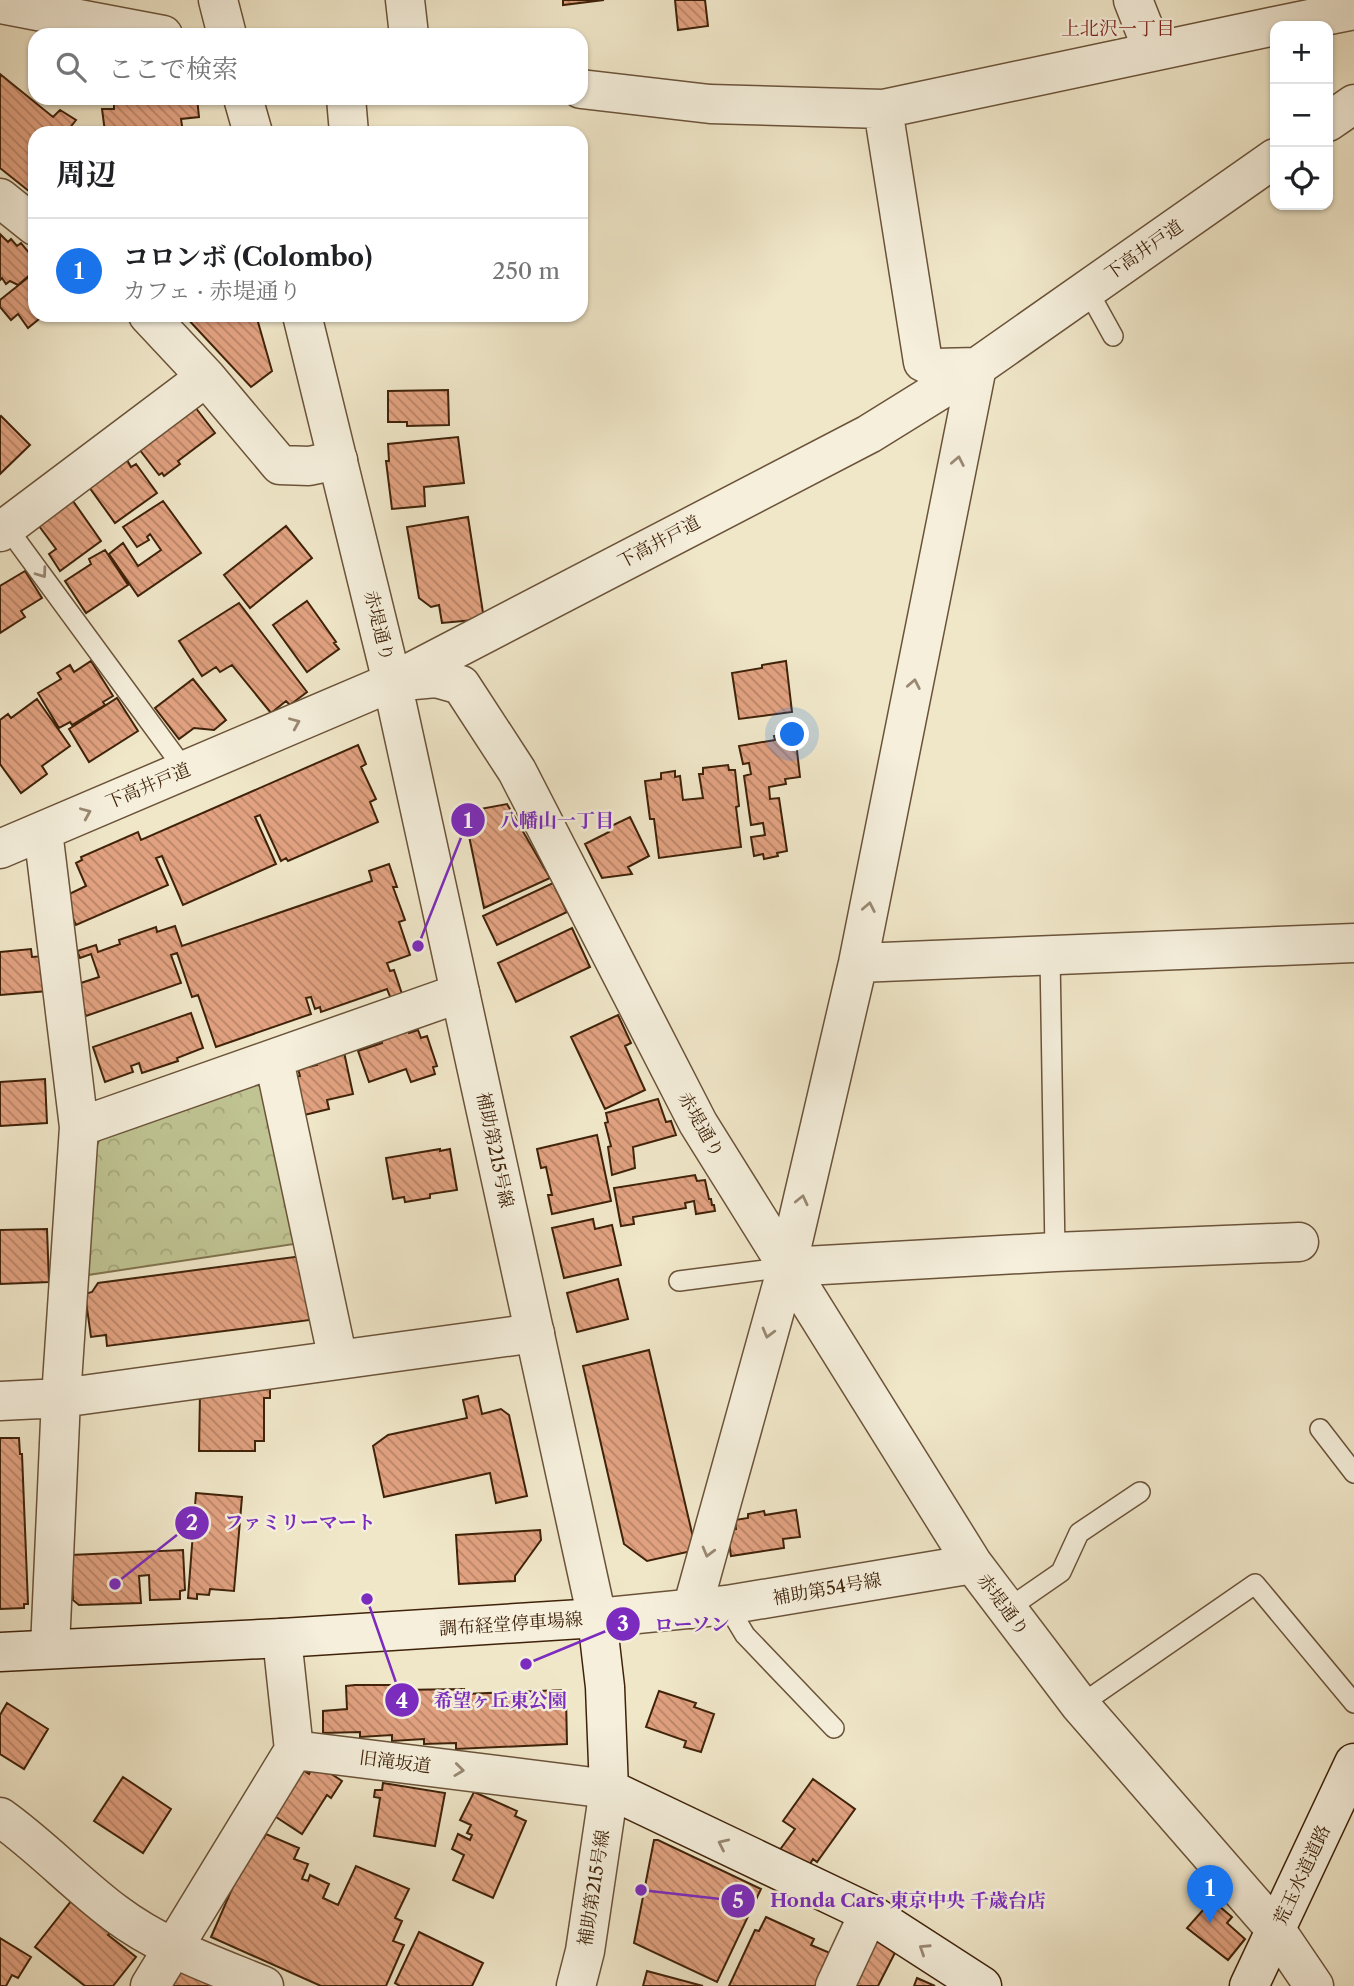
<!DOCTYPE html>
<html lang="ja">
<head>
<meta charset="utf-8">
<style>
  :root { --surface:#fff; --page:#f2f2f2; --text:#202124; --muted:#757577; --line:#e0e0e0; --accent:#1a73e8 }
  body { margin:0; font-family:"Libre Caslon Text","Noto Serif JP",serif; background:var(--page); color:var(--text) }
  .controls { position:absolute; right:21px; top:21px; display:grid; overflow:hidden; border-radius:14px; box-shadow:0 2px 5px #0004 }
  .controls button { width:63px; height:63px; display:grid; place-items:center; padding:0; border:0; border-bottom:2px solid var(--line); background:var(--surface); color:var(--text); font:35px sans-serif }
  .you { position:absolute; left:793px; top:735px; width:24px; height:24px; margin:-18px; border:5px solid #fff; border-radius:50%; background:#1a73e8; box-shadow:0 0 0 10px #1a73e833 }
  .badge { display:grid; place-items:center; width:46px; height:46px; border-radius:50%; background:var(--accent); color:#fff; font-size:23px; font-weight:700 }
  .pin { position:absolute; translate:-50% -58px; filter:drop-shadow(0 2px 4px #0008) }
  .pin::after { content:''; position:absolute; top:37px; width:24px; height:21px; background:inherit; clip-path:polygon(0 0,100% 0,50% 100%) }
  .list { margin:0; padding:0; list-style:none }
  h2 { display:flex; justify-content:space-between; align-items:center; height:91px; margin:0; padding:0 28px; font-size:30px }
  h2 small { font-size:23px; font-weight:400; color:var(--muted) }
  .list li { display:grid; grid-template-columns:46px 1fr auto; gap:21px; align-items:center; box-sizing:border-box; height:105px; padding:0 28px; border-top:2px solid var(--line) }
  .list b { display:block; font-size:26px; white-space:nowrap }
  .list p { margin:0; font-size:23px; white-space:nowrap; color:var(--muted) }
  .list em { font-size:23px; font-style:normal; color:var(--muted) }
  .icon { flex:none; width:38px; height:38px; fill:none; stroke:currentColor; stroke-width:2; stroke-linecap:round; stroke-linejoin:round }
  .map { position:relative; flex:none; width:1354px; height:1986px; overflow:hidden }
  .search { position:absolute; background:var(--surface); box-shadow:0 2px 5px #0004; left:28px; top:28px; width:560px; height:77px; display:flex; align-items:center; gap:18px; box-sizing:border-box; padding:0 24px; border-radius:21px; color:var(--muted); font-size:26px }
  .panel { position:absolute; background:var(--surface); box-shadow:0 2px 5px #0004; left:28px; top:126px; width:560px; height:196px; border-radius:21px }
  .map>svg:first-child { display:block }
  .park { fill:url(#park-crowns); stroke:#80734e; stroke-width:2 }
  .building { fill:url(#building-back-hatch); stroke:#3f2209; stroke-width:2 }
  .lines { fill:none; stroke-linecap:round; stroke-linejoin:round }
  .service-casing { stroke:#6b5339; stroke-width:22 }
  .minor-casing { stroke:#6b5339; stroke-width:41 }
  .tertiary-casing { stroke:#6b5339; stroke-width:41 }
  .secondary-casing { stroke:#3f2209; stroke-width:41 }
  .service { stroke:#f5efdc; stroke-width:19 }
  .minor { stroke:#f5efdc; stroke-width:38 }
  .tertiary { stroke:#f5efdc; stroke-width:38 }
  .secondary { stroke:#f5efdc; stroke-width:38 }
  .oneway { stroke:#9a8872 }
  .labels { text-anchor:middle; stroke-width:5; stroke-linejoin:round; paint-order:stroke }
  .street-label { font-size:18px; fill:#3f2209; stroke:#f5efdc }
  .neighbourhood-label { font-size:19px; fill:#7a1f14; stroke:#f5efdc }
  .leader { fill:none; stroke:#7b2cbf; stroke-width:2.5 }
  .callout-dot { fill:#7b2cbf; stroke:#f5efdc; stroke-width:2.5 }
  .mark-label { font-size:21px; text-anchor:middle; font-weight:bold; fill:#fff }
  .callout-label { font-size:19px; text-anchor:middle; font-weight:bold; fill:#7b2cbf; stroke:#f5efdc; stroke-width:5; stroke-linejoin:round; paint-order:stroke }
</style>
</head>
<body>
<div class="map">
<svg width="1354" height="1986" viewBox="0 0 1354 1986">
  <defs>
    <pattern id="park-crowns" width="20" height="18" patternUnits="userSpaceOnUse" patternTransform="scale(1.75)"><rect width="20" height="18" fill="#c0c493"/><path d="M2 6a3 3 0 1 1 6 0M12 15a3 3 0 1 1 6 0" fill="none" stroke="#a6a87d"/></pattern>
    <pattern id="building-back-hatch" width="6" height="6" patternUnits="userSpaceOnUse" patternTransform="scale(1.75)"><rect width="6" height="6" fill="#e2a281"/><path d="M-1 5l2 2M0 0l6 6M5-1l2 2" fill="none" stroke="#b98468"/></pattern>
  </defs>
  <rect width="100%" height="100%" fill="#f0e7c9"/>
  <filter id="stains"><feTurbulence type="fractalNoise" baseFrequency=".00286" numOctaves="4"/><feColorMatrix values="0 0 0 0 .2 0 0 0 0 .09 0 0 0 0 .02 0 0 0 .5 -.17"/></filter>
  <radialGradient id="worn" r=".72"><stop offset=".6" stop-color="#630" stop-opacity="0"/><stop offset="1" stop-color="#630" stop-opacity=".3"/></radialGradient>
  <path class="park" d="M251 1082 266 1089 294 1244 88 1275 95 1151 103 1130Z"/>
  <path class="building" d="M563 0H604L563 5Z
    M675 0H705L708 26 678 30Z
    M0 74 53 117 60 110 76 120 69 129 75 133H35V196L0 168Z
    M114 98H197L199 117 181 119 183 133H201L105 132 102 109H114Z
    M0 234 8 242 11 239 17 246 21 243 35 260V266L30 270 32 273 18 285 10 281 6 284 2 278 0 280Z
    M35 272V315H44L28 328 18 314 11 320 0 307V300Z
    M184 315H256L272 371 251 387Z
    M448 390 449 425 407 426V422H388V391Z
    M192 403 215 433 178 461 180 464 164 476 162 473 159 475 136 445Z
    M1 416 30 445 0 474V417Z
    M458 437 464 483 424 487 425 506 392 509 386 461H389L388 444Z
    M127 460 131 467 136 464 157 493 115 523 89 487Z
    M73 501 101 541 60 571 49 554 56 549 39 526Z
    M163 501 201 553 138 596 109 554 123 543 138 566 161 550 150 534 147 537 149 540 137 547 123 527Z
    M468 517 484 619 442 623 439 605 431 607 419 598 407 527Z
    M286 526 312 558 250 608 224 575Z
    M105 550 128 585 86 613 65 581 91 564 89 559Z
    M25 571 42 598 21 611 25 617 0 633V586Z
    M307 601 336 642 334 643 339 649 307 672 273 625Z
    M239 603 307 692 290 705 286 701 271 713 232 665 220 672 216 667 202 676 179 641Z
    M91 661 113 696 103 702 105 705 72 725 70 722 59 728 38 693 61 679 57 673 70 665 74 672Z
    M786 661 792 712 739 719 732 673 762 668V665Z
    M193 679 226 720 214 730 194 728 179 739 155 708Z
    M117 698 138 731 89 762 69 729Z
    M37 699 70 746 42 766 47 774 21 793 0 764V720L8 714 11 718Z
    M795 733 800 777 785 779 786 784 769 787 770 799 779 798 787 851 777 853 778 856 764 859 763 854 754 856 751 837 765 835 763 823 751 825 744 776 751 774 749 763 743 764 739 746 775 740 774 736Z
    M358 745 366 764 361 767 376 799 370 802 378 822 288 861 286 858 281 861 260 815 255 817 276 864 183 905 162 856 156 858 168 885 76 925 63 897 86 886 76 863 82 860 81 857 138 832 141 840Z
    M728 765 729 770H735L739 806 736 807 741 847 659 858 654 819H650L645 781 661 779V773L675 771V777L680 776 683 800 703 798 699 774H703V768Z
    M507 804 550 878 484 908 464 812Z
    M630 817 649 856 628 867 632 874 602 878 585 844 609 832 607 828Z
    M389 864 397 887H393L405 920 399 922 410 955 387 963 390 971 394 970 402 994 391 999 387 989 321 1012 320 1007 315 1009 311 997 306 998 311 1014 216 1047 198 995 192 997 177 953 171 955 181 983 86 1016 75 985 99 977 91 954 80 958 77 951 96 945 98 952 120 944 119 940 156 927 157 932 175 926 182 946 372 881 369 871Z
    M553 883 567 912 497 945 483 916Z
    M572 928 590 967 516 1002 498 963Z
    M31 949 32 957 45 956 48 991 0 995V952Z
    M191 1013 203 1048 177 1058 178 1061 142 1073 139 1063 131 1066 133 1072 105 1082 93 1047Z
    M618 1015 631 1043 625 1046 645 1090 605 1109 571 1037Z
    M407 1029 409 1033 418 1030 421 1038 427 1036 437 1066 433 1067 435 1074 411 1082 406 1069 369 1082 358 1051 382 1043 381 1038Z
    M344 1052 353 1094 327 1100 329 1109 296 1117 287 1078 300 1076 298 1069 317 1065 315 1059Z
    M45 1079 47 1123 0 1126V1082Z
    M658 1099 666 1122 671 1121 676 1135 633 1147 635 1168 612 1175 608 1147 611 1146 605 1123 608 1122 606 1113Z
    M597 1135 611 1201 552 1214 548 1195H552L546 1167 541 1168 537 1149Z
    M440 1149V1151L450 1149 457 1190 430 1194V1198L405 1202 404 1197 393 1199 386 1158Z
    M695 1175 697 1181 705 1180 709 1199H711L712 1205H714L715 1211 696 1214 694 1201 685 1203 686 1208 633 1217 634 1224 621 1226 614 1188Z
    M593 1219 595 1229 612 1225 621 1265 564 1278 552 1228Z
    M47 1229 49 1282 0 1284V1230Z
    M302 1256 310 1320 107 1346 106 1335 91 1337 85 1294 92 1292 98 1283Z
    M618 1279 628 1319 577 1332 567 1293Z
    M649 1350 696 1550 647 1561 624 1544 583 1366Z
    M270 1384V1398H264V1441H255V1451H199L200 1394H234L235 1390Z
    M478 1396 482 1414 501 1409 509 1415 527 1496 496 1503 490 1473 384 1497 373 1446 388 1435 467 1418 463 1400Z
    M0 1438H19L20 1454H22L28 1604H24V1608L0 1609Z
    M196 1493 242 1497 234 1591 210 1589 209 1595 197 1594V1599L188 1598Z
    M796 1510 800 1537 783 1539 784 1548 731 1556 727 1530 736 1529 735 1520 748 1518V1514L764 1511 765 1515Z
    M540 1530 541 1540 515 1576V1581L459 1584 456 1535Z
    M183 1550 185 1590 180 1591V1599L150 1600 149 1575 139 1576 141 1603 79 1605 73 1600 71 1555Z
    M355 1685H397L398 1690 464 1689 465 1694 561 1690V1696H566L567 1744 456 1749V1743L424 1744V1739L392 1741V1735L360 1737V1732L323 1733V1711L347 1709 346 1686Z
    M659 1691 696 1703 694 1707 714 1714 701 1752 684 1747 686 1741 646 1727Z
    M7 1703 48 1729 24 1769 0 1754V1715Z
    M315 1763 342 1781 331 1798 327 1795 302 1834 273 1815 303 1770 309 1774Z
    M123 1777 171 1809 143 1853 94 1821Z
    M813 1779 855 1809 817 1862 813 1859 810 1864 779 1851 795 1829 783 1821Z
    M383 1783 445 1793 435 1846 374 1836 380 1798 374 1797 375 1790H382Z
    M474 1792 517 1811 515 1816 526 1821 493 1898 453 1880 464 1855 452 1849 458 1834 470 1840 472 1835 467 1833 471 1825 460 1820Z
    M256 1834 264 1838 266 1834 299 1848 294 1859 308 1864 302 1879 308 1881 310 1875 329 1884 323 1898 338 1905 356 1866 409 1889 395 1918 402 1921 393 1941 404 1945 386 1986H321L211 1937Z
    M654 1840H658L761 1889 717 1982 634 1943Z
    M72 1900 112 1931 108 1935 136 1957 113 1986H85L35 1947Z
    M1212 1900 1232 1917 1227 1923 1245 1939 1228 1960 1187 1928Z
    M766 1917 814 1939 811 1945 830 1953 815 1986H729L755 1930 759 1931Z
    M871 1931 899 1945 878 1986H842Z
    M419 1932 483 1963 472 1986H400L395 1983Z
    M0 1938 31 1957 18 1978 12 1975 6 1986H0Z
    M189 1970 221 1986H167L174 1974Z
    M647 1971 703 1986H643Z
    M917 1978 935 1986H914Z"/>
  <g class="lines">
    <defs>
      <path id="service" d="M1087 289 1113 336
        M3 522 185 770
        M1050 956 1055 1252
        M679 1281 787 1267
        M1320 1429 1354 1473
        M727 1605 745 1635 834 1728
        M1006 1610 1061 1572 1079 1533 1140 1492
        M1080 1705 1255 1584 1354 1703"/>
      <path id="minor" d="M405 0 409 35
        M1133 0 1153 51
        M1275 26 1354 10
        M581 89 710 104 883 109 1275 26
        M346 98 349 133
        M1328 122 1354 104
        M0 198 35 226
        M148 315 206 377 280 465 309 466 338 460
        M0 532 206 377
        M43 831 79 1127 61 1398 50 1648
        M0 849 392 682 869 434 977 367 1275 158
        M858 963 1354 943
        M274 1060 338 1360
        M79 1127 460 993
        M787 1267 1055 1252 1299 1242
        M0 1401 61 1398 535 1333
        M692 1609 787 1267 858 963 977 367 935 368 923 362 883 109
        M282 1638 294 1750
        M294 1750 609 1789
        M0 1817C41 1846 75 1883 115 1913 160 1947 213 1965 264 1986
        M150 1986 294 1750
        M835 1986 869 1913"/>
      <path id="tertiary" d="M218 0 227 35
        M0 4 163 35
        M243 98 253 133
        M302 315 392 682 597 1618 727 1605 973 1564
        M392 682 436 678 461 685 517 771 698 1123 973 1564 1080 1705 1276 1930 1314 1986
        M576 1986 585 1951 609 1789"/>
      <path id="secondary" d="M0 1652 282 1638 597 1618 605 1687 609 1789 869 1913 982 1986
        M1249 1986 1354 1763"/>
    </defs>
    <use href="#service" class="service-casing"/>
    <use href="#minor" class="minor-casing"/>
    <use href="#tertiary" class="tertiary-casing"/>
    <use href="#secondary" class="secondary-casing"/>
    <use href="#service" class="service"/>
    <use href="#minor" class="minor"/>
    <use href="#tertiary" class="tertiary"/>
    <use href="#secondary" class="secondary"/>
  </g>
  <defs><path id="oneway-chevron" d="M-2-3.5L2.5 0L-2 3.5" fill="none" stroke-width="1.6" stroke-linecap="round" stroke-linejoin="round" transform="scale(1.75)"/></defs>
  <g class="oneway">
    <use href="#oneway-chevron" transform="translate(958 461) rotate(-79)"/>
    <use href="#oneway-chevron" transform="translate(42 573) rotate(54)"/>
    <use href="#oneway-chevron" transform="translate(914 684) rotate(-79)"/>
    <use href="#oneway-chevron" transform="translate(295 723) rotate(-23)"/>
    <use href="#oneway-chevron" transform="translate(86 813) rotate(-23)"/>
    <use href="#oneway-chevron" transform="translate(869 907) rotate(-79)"/>
    <use href="#oneway-chevron" transform="translate(802 1200) rotate(-77)"/>
    <use href="#oneway-chevron" transform="translate(768 1333) rotate(105)"/>
    <use href="#oneway-chevron" transform="translate(708 1552) rotate(105)"/>
    <use href="#oneway-chevron" transform="translate(459 1770) rotate(7)"/>
    <use href="#oneway-chevron" transform="translate(723 1844) rotate(-155)"/>
    <use href="#oneway-chevron" transform="translate(924 1949) rotate(-147)"/>
  </g>
  <g class="labels">
    <g class="street-label">
      <text transform="translate(1144 250) rotate(-35)" y="6">下高井戸道</text>
      <text transform="translate(659 542) rotate(-28)" y="6">下高井戸道</text>
      <text transform="translate(379 626) rotate(76)" y="6">赤堤通り</text>
      <text transform="translate(148 786) rotate(-23)" y="6">下高井戸道</text>
      <text transform="translate(701 1125) rotate(60)" y="6">赤堤通り</text>
      <text transform="translate(495 1150) rotate(78)" y="6">補助第215号線</text>
      <text transform="translate(827 1589) rotate(-10)" y="6">補助第54号線</text>
      <text transform="translate(1003 1605) rotate(53)" y="6">赤堤通り</text>
      <text transform="translate(511 1624) rotate(-4)" y="6">調布経堂停車場線</text>
      <text transform="translate(395 1762) rotate(7)" y="6">旧滝坂道</text>
      <text transform="translate(1302 1875) rotate(-65)" y="6">荒玉水道道路</text>
      <text transform="translate(594 1888) rotate(-81)" y="6">補助第215号線</text>
    </g>
    <g class="neighbourhood-label">
      <text x="1118" y="35">上北沢一丁目</text>
    </g>
  </g>
  <path class="leader" d="M418 946L468 820M115 1584L192 1523M526 1664L623 1624M367 1599L402 1700M641 1890L738 1901"/>
  <g class="callout-dot">
    <circle cx="418" cy="946" r="7"/>
    <circle cx="115" cy="1584" r="7"/>
    <circle cx="526" cy="1664" r="7"/>
    <circle cx="367" cy="1599" r="7"/>
    <circle cx="641" cy="1890" r="7"/>
    <circle cx="468" cy="820" r="18"/>
    <circle cx="192" cy="1523" r="18"/>
    <circle cx="623" cy="1624" r="18"/>
    <circle cx="402" cy="1700" r="18"/>
    <circle cx="738" cy="1901" r="18"/>
  </g>
  <g class="mark-label">
    <text x="468" y="828">1</text>
    <text x="192" y="1530">2</text>
    <text x="623" y="1631">3</text>
    <text x="402" y="1708">4</text>
    <text x="738" y="1908">5</text>
  </g>
  <g class="callout-label">
    <text x="557" y="827">八幡山一丁目</text>
    <text x="300" y="1529">ファミリーマート</text>
    <text x="692" y="1631">ローソン</text>
    <text x="500" y="1707">希望ヶ丘東公園</text>
    <text x="908" y="1907">Honda Cars 東京中央 千歳台店</text>
  </g>
  <rect width="100%" height="100%" filter="url(#stains)"/>
  <rect width="100%" height="100%" fill="url(#worn)"/>
</svg>
<div class="controls">
<button>+</button>
<button>−</button>
<button><svg class="icon" aria-label="locate" viewBox="0 0 24 24"><circle cx="12" cy="12" r="6"/><path d="M12 2v4M12 18v4M2 12h4M18 12h4"/></svg></button>
</div>
<div class="you"></div>
<div class="pin badge" style="left:1210px;top:1923px">1</div>
<div class="search"><svg class="icon" aria-label="search" viewBox="0 0 24 24"><circle cx="10" cy="10" r="6"/><path d="M15 15l6 6"/></svg>ここで検索</div>
<section class="panel">
<h2>周辺<small></small></h2>
<ul class="list">
<li><span class="badge">1</span><div><b>コロンボ (Colombo)</b><p>カフェ · 赤堤通り</p></div><em>250 m</em></li>
</ul>
</section>
</div>
</body>
</html>
